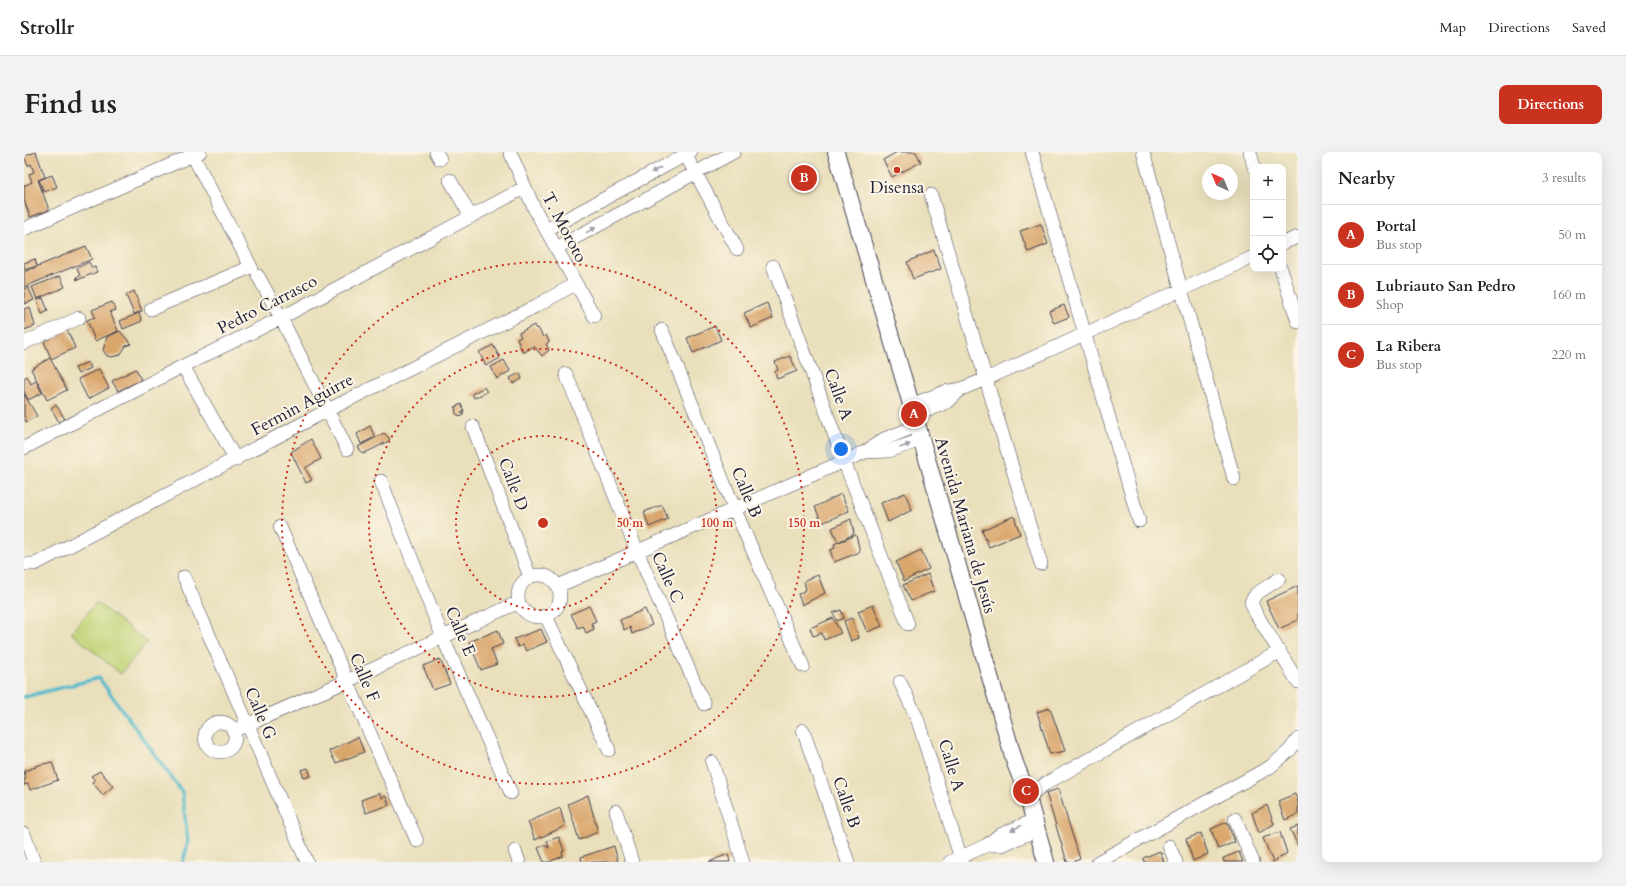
<!DOCTYPE html>
<html lang="en">
<head>
<meta charset="utf-8">
<style>
  :root { --surface:#fff; --page:#f2f2f2; --text:#222; --muted:#767676; --line:#e0e0e0; --accent:#c8321e }
  body { margin:0; font-family:Cardo,serif; background:var(--page); color:var(--text) }
  .controls { position:absolute; right:12px; top:12px; display:grid; overflow:hidden; border-radius:8px; box-shadow:0 4px 16px #0002 }
  .controls button { width:36px; height:36px; display:grid; place-items:center; padding:0; border:0; border-bottom:1px solid var(--line); background:var(--surface); color:var(--text); font:20px sans-serif }
  .compass { position:absolute; left:1178px; top:12px; width:36px; height:36px; border-radius:50%; background:var(--surface); box-shadow:0 4px 16px #0002; rotate:316deg }
  .you { position:absolute; left:817px; top:297px; width:14px; height:14px; margin:-10px; border:3px solid #fff; border-radius:50%; background:#1a73e8; box-shadow:0 0 0 6px #1a73e833 }
  .badge { display:grid; place-items:center; width:26px; height:26px; border-radius:50%; background:var(--accent); color:#fff; font-size:13px; font-weight:700 }
  .pin { position:absolute; translate:-50% -50%; border:2px solid #fff; box-shadow:0 1px 4px #0006 }
  .list { margin:0; padding:0; list-style:none }
  h2 { display:flex; justify-content:space-between; align-items:center; height:52px; margin:0; padding:0 16px; font-size:17px }
  h2 small { font-size:13px; font-weight:400; color:var(--muted) }
  .list li { display:grid; grid-template-columns:26px 1fr auto; gap:12px; align-items:center; box-sizing:border-box; height:60px; padding:0 16px; border-top:1px solid var(--line) }
  .list b { display:block; font-size:15px; white-space:nowrap }
  .list p { margin:0; font-size:13px; white-space:nowrap; color:var(--muted) }
  .list em { font-size:13px; font-style:normal; color:var(--muted) }
  .icon { flex:none; width:22px; height:22px; fill:none; stroke:currentColor; stroke-width:2; stroke-linecap:round; stroke-linejoin:round }
  .map { position:relative; flex:none; width:1274px; height:710px; overflow:hidden; border-radius:8px }
  header { display:flex; align-items:center; gap:24px; box-sizing:border-box; height:56px; padding:0 20px; background:var(--surface); border-bottom:1px solid var(--line) }
  header strong { font-size:19px }
  nav { display:flex; gap:22px; margin-inline-start:auto; font-size:14px }
  .intro { display:flex; align-items:center; justify-content:space-between; box-sizing:border-box; height:96px; padding:0 24px }
  h1 { margin:0; font-size:28px }
  .button { padding:10px 18px; border-radius:8px; background:var(--accent); color:#fff; font-size:14px; font-weight:700 }
  main { display:flex; gap:24px; padding:0 24px }
  aside { flex:1; background:var(--surface); border-radius:8px; box-shadow:0 4px 16px #0002 }
  .map>svg:first-child { display:block }
  .green { fill:#c0d376; stroke:#717a58 }
  .lines { fill:none; stroke-linecap:round; stroke-linejoin:round }
  .stream { stroke:#50bacd; stroke-width:3.5 }
  .building { fill:#d9a66c }
  .minor-casing { stroke:#403e4e; stroke-width:14 }
  .tertiary-casing { stroke:#403e4e; stroke-width:18 }
  .minor { stroke:#fff; stroke-width:13 }
  .tertiary { stroke:#fff; stroke-width:16 }
  .oneway { fill:#9c9ca7 }
  .ring { fill:none; stroke:#c8321e; stroke-width:2; stroke-dasharray:2 4 }
  .poi-dot { fill:#c8321e; stroke:#fcf5e5; stroke-width:1.5 }
  .labels { text-anchor:middle; stroke-width:4; stroke-linejoin:round; paint-order:stroke }
  .poi-label { font-size:17px; fill:#22223b; stroke:#fcf5e5 }
  .street-label { font-size:17px; fill:#22223b; stroke:#fcf5e5 }
  .centre { fill:#c8321e; stroke:#fcf5e5; stroke-width:2 }
  .ring-label { font-size:12px; text-anchor:middle; font-weight:bold; fill:#c8321e; stroke:#fcf5e5; stroke-width:4; stroke-linejoin:round; paint-order:stroke }
</style>
</head>
<body>
<header>
<strong>Strollr</strong>
<nav><a>Map</a><a>Directions</a><a>Saved</a></nav>
</header>
<div class="intro"><h1>Find us</h1><a class="button">Directions</a></div>
<main>
<div class="map">
<svg width="1274" height="710" viewBox="0 0 1274 710">
  <rect width="100%" height="100%" fill="#fcf5e5"/>
  <filter id="ink" filterUnits="userSpaceOnUse"><feTurbulence type="fractalNoise" baseFrequency=".025" numOctaves="2"/><feDisplacementMap in="SourceGraphic" scale="8" xChannelSelector="R" yChannelSelector="G"/><feConvolveMatrix kernelMatrix="1 2 1 2 8 2 1 2 1" color-interpolation-filters="sRGB"/></filter>
  <filter id="wash" filterUnits="userSpaceOnUse"><feTurbulence type="fractalNoise" baseFrequency=".012" numOctaves="4" result="noise"/><feDisplacementMap in="SourceGraphic" scale="16" xChannelSelector="R" yChannelSelector="G"/><feGaussianBlur stdDeviation="0.9" result="paint"/><feColorMatrix in="noise" values="0 0 0 0 0 0 0 0 0 0 0 0 0 0 0 0 0 1.4 0 .05"/><feComposite in="paint" operator="in"/></filter>
  <g filter="url(#wash)">
    <rect width="100%" height="100%" fill="#e9dfbb"/>
    <path class="green" d="M72 450 123 490 97 522 47 481Z"/>
    <g class="lines">
      <path class="stream" d="M0 545 75 526 158 640 164 690 159 710"/>
    </g>
    <g id="blocks">
      <path class="building" d="M12 0 21 25 14 28 25 58 6 65 0 48V34L8 30 5 22 10 20 7 12 4 14 0 4Z
        M873 0H892L897 10 868 25 859 8Z
        M784 15 791 28 775 36 768 24Z
        M28 23 33 35 20 40 15 28Z
        M1017 72 1024 92 1004 100 996 79Z
        M62 94 68 107 0 135V120Z
        M910 98 917 117 889 127 883 110Z
        M11 107 13 114 0 118V111Z
        M65 110 68 116 71 115 73 120 53 128 52 125 56 124 53 116Z
        M36 124 41 135 13 147 8 135Z
        M4 135 10 148 0 152V137Z
        M110 139 118 159 110 162 102 143Z
        M19 146 24 159 18 162 13 148Z
        M88 150 92 158 86 160 94 179 71 189 63 168 71 165 68 158Z
        M743 151 749 166 727 176 720 161Z
        M1040 153 1045 165 1030 171 1025 159Z
        M6 155 11 174 0 178V157Z
        M115 161 118 169 99 177 96 169Z
        M510 173 512 177 514 176 519 185 522 183 525 190 522 192 525 198 518 204 510 194 499 201 493 187 497 185 495 181Z
        M691 174 697 188 669 201 663 186Z
        M42 175 51 196 27 207 20 189 25 187 23 183Z
        M96 179 107 192 102 194 96 203 88 205 83 204 79 198 83 185Z
        M469 193 476 206 462 214 455 200Z
        M766 204 773 219 753 227 751 220 754 218 751 210Z
        M26 206 43 238 23 248 7 217Z
        M480 208 486 219 473 227 467 215Z
        M64 210 67 216 54 222 51 216Z
        M75 217 85 236 64 247 54 227Z
        M112 217 117 228 94 239 88 229Z
        M496 221 498 227 489 232 486 226Z
        M3 224 7 232 12 229 18 241 4 248 0 239V226Z
        M460 235 463 240 450 246 448 242Z
        M0 242 13 264 2 270 0 265Z
        M437 252 440 259 437 261 440 262 437 265 432 262 431 255Z
        M32 253 41 267 35 270 27 256Z
        M346 274 351 285 337 292 333 282Z
        M360 281 366 287 363 290 339 302 334 295Z
        M287 287 297 307 281 316 288 328 282 331 267 300Z
        M881 341 888 358 864 370 857 351Z
        M817 342 825 359 798 371 791 355Z
        M638 353 644 367 625 375 620 360Z
        M990 364 996 382 965 395 958 378Z
        M827 367 830 382 814 390 808 376Z
        M832 383 836 400 810 410 806 398 811 396 810 392Z
        M897 398 905 417 880 429 872 410Z
        M904 422 910 439 887 449 879 433Z
        M794 423 801 441 778 453 774 442 782 438 780 429Z
        M1274 434V468L1255 477 1242 449Z
        M849 453 858 474 843 480 834 459Z
        M565 454 572 469 567 471 570 477 562 481 559 474 554 476 547 462Z
        M621 457 628 473 608 482 606 475 600 478 596 468Z
        M817 458 820 466 813 469 809 461Z
        M809 466 817 481 800 488 798 481 789 484 786 476Z
        M828 466 835 486 827 489 820 469Z
        M517 477 523 490 502 499 499 493 494 495 490 487Z
        M474 478 479 492 467 497 473 512 457 518 445 490Z
        M416 507 426 532 409 538 399 514Z
        M1026 556 1041 599 1026 602 1013 560Z
        M334 585 340 600 312 611 305 599Z
        M28 610 34 628 6 638 4 632 0 633V627H2L0 619 12 615 11 614Z
        M284 616 287 624 280 626 277 618Z
        M76 619 89 634 79 643 68 630 71 628 67 624Z
        M1034 637 1056 707 1049 710H1043L1022 641Z
        M356 641 357 646 362 644 365 653 342 661 337 648Z
        M1271 642 1274 649V662L1261 668 1254 649Z
        M564 643 574 680 555 688 544 652Z
        M1243 653 1250 672 1235 681 1228 661Z
        M536 656 541 674 511 688 504 670Z
        M1203 670 1211 690 1194 697 1187 677Z
        M1274 674V694L1266 677Z
        M1256 680 1263 701 1249 710 1239 686Z
        M1177 681 1184 702 1169 709 1162 687Z
        M535 685 540 699 538 700 539 704 525 710H520L514 696 520 693 525 696 523 689Z
        M590 694 594 710H558L557 705Z
        M1136 699 1140 710H1120L1119 706Z
        M1215 700 1219 710H1200L1199 706Z
        M704 702 706 710H685Z"/>
    </g>
  </g>
  <g filter="url(#ink)">
    <use href="#blocks" fill-opacity="0" stroke="#403e4e" stroke-width="1"/>
    <g class="lines">
      <defs>
        <path id="minor" d="M412 0 416 7
          M486 0 510 56 570 164
          M660 0 713 97
          M1008 0 1115 369
          M1119 0 1210 327
          M1226 0 1230 15
          M426 28 447 65
          M907 43 1017 412
          M0 77 176 0
          M522 78 667 0
          M1259 91 1274 85
          M532 96 710 0
          M749 114 820 309 884 472
          M1257 117 1274 170
          M234 124 257 166 323 297
          M127 157 227 115 167 0
          M638 178 711 358 779 514
          M0 191 55 166
          M159 214 212 308
          M542 222 613 399 680 552
          M887 253 920 240 937 237 962 227 1229 105
          M891 264 925 249 937 237
          M449 275 506 425
          M0 296 159 214 257 166 500 36
          M841 300 865 299 897 288
          M357 329 419 486 487 641
          M256 375 393 689
          M0 412H11L304 258 512 154 551 132
          M494 444a21 21 0 1 1 42 0a21 21 0 1 1-42 0Z
          M160 425 283 710
          M1255 427 1232 442 1227 450 1231 460 1274 530
          M534 434 841 300 860 287 893 274
          M522 464 585 598
          M876 530 893 566 938 710
          M181 585a15 15 0 1 1 30 0a15 15 0 1 1-30 0Z
          M779 578 824 710
          M209 579 323 529 495 450
          M688 610 719 710
          M1003 645 1021 632 1256 499
          M592 659 608 710
          M1211 667 1229 710
          M0 682 10 710
          M963 693H978L1013 678
          M1145 694 1152 710
          M491 699 495 710
          M926 710 963 693 974 684 1010 668
          M1074 710 1246 615 1265 599 1274 587"/>
        <path id="tertiary" d="M812 0 890 262 991 611 1002 639 1022 710"/>
      </defs>
      <use href="#minor" class="minor-casing"/>
      <use href="#tertiary" class="tertiary-casing"/>
      <use href="#minor" class="minor"/>
      <use href="#tertiary" class="tertiary"/>
    </g>
    <defs><path id="oneway-solid" d="M-6-.8H1V-3.2L6.5 0L1 3.2V.8H-6Z"/></defs>
    <g class="oneway">
      <use href="#oneway-solid" transform="translate(632 18) rotate(152)"/>
      <use href="#oneway-solid" transform="translate(567 78) rotate(-29)"/>
      <use href="#oneway-solid" transform="translate(881 294) rotate(-20)"/>
      <use href="#oneway-solid" transform="translate(992 676) rotate(156)"/>
    </g>
  </g>
  <g class="ring">
    <circle cx="519" cy="371" r="87"/>
    <circle cx="519" cy="371" r="174"/>
    <circle cx="519" cy="371" r="261"/>
  </g>
  <circle class="poi-dot" cx="873" cy="18" r="4"/>
  <g class="labels">
    <g class="poi-label">
      <text x="873" y="41">Disensa</text>
    </g>
    <g class="street-label">
      <text transform="translate(541 75) rotate(62)" y="6">T. Moroto</text>
      <text transform="translate(243 152) rotate(-27)" y="6">Pedro Carrasco</text>
      <text transform="translate(815 242) rotate(70)" y="6">Calle A</text>
      <text transform="translate(278 252) rotate(-28)" y="6">Fermìn Aguirre</text>
      <text transform="translate(490 332) rotate(69)" y="6">Calle D</text>
      <text transform="translate(723 340) rotate(67)" y="6">Calle B</text>
      <text transform="translate(942 373) rotate(74)" y="6">Avenida Mariana de Jesús</text>
      <text transform="translate(644 425) rotate(66)" y="6">Calle C</text>
      <text transform="translate(437 479) rotate(67)" y="6">Calle E</text>
      <text transform="translate(341 525) rotate(67)" y="6">Calle F</text>
      <text transform="translate(237 561) rotate(67)" y="6">Calle G</text>
      <text transform="translate(928 613) rotate(73)" y="6">Calle A</text>
      <text transform="translate(823 650) rotate(71)" y="6">Calle B</text>
    </g>
  </g>
  <circle cx="519" cy="371" r="6" class="centre"/>
  <g class="ring-label">
    <text x="606" y="375">50 m</text>
    <text x="693" y="375">100 m</text>
    <text x="780" y="375">150 m</text>
  </g>
</svg>
<div class="controls">
<button>+</button>
<button>−</button>
<button><svg class="icon" aria-label="locate" viewBox="0 0 24 24"><circle cx="12" cy="12" r="6"/><path d="M12 2v4M12 18v4M2 12h4M18 12h4"/></svg></button>
</div>
<svg class="compass" viewBox="-18 -18 36 36"><path d="M0-13l5 13h-10z" fill="#e53935"/><path d="M0 13l5-13h-10z" fill="#767676"/></svg>
<div class="you"></div>
<div class="pin badge" style="left:890px;top:262px">A</div>
<div class="pin badge" style="left:780px;top:26px">B</div>
<div class="pin badge" style="left:1002px;top:639px">C</div>
</div>
<aside>
<h2>Nearby<small>3 results</small></h2>
<ul class="list">
<li><span class="badge">A</span><div><b>Portal</b><p>Bus stop</p></div><em>50 m</em></li>
<li><span class="badge">B</span><div><b>Lubriauto San Pedro</b><p>Shop</p></div><em>160 m</em></li>
<li><span class="badge">C</span><div><b>La Ribera</b><p>Bus stop</p></div><em>220 m</em></li>
</ul>
</aside>
</main>
</body>
</html>
